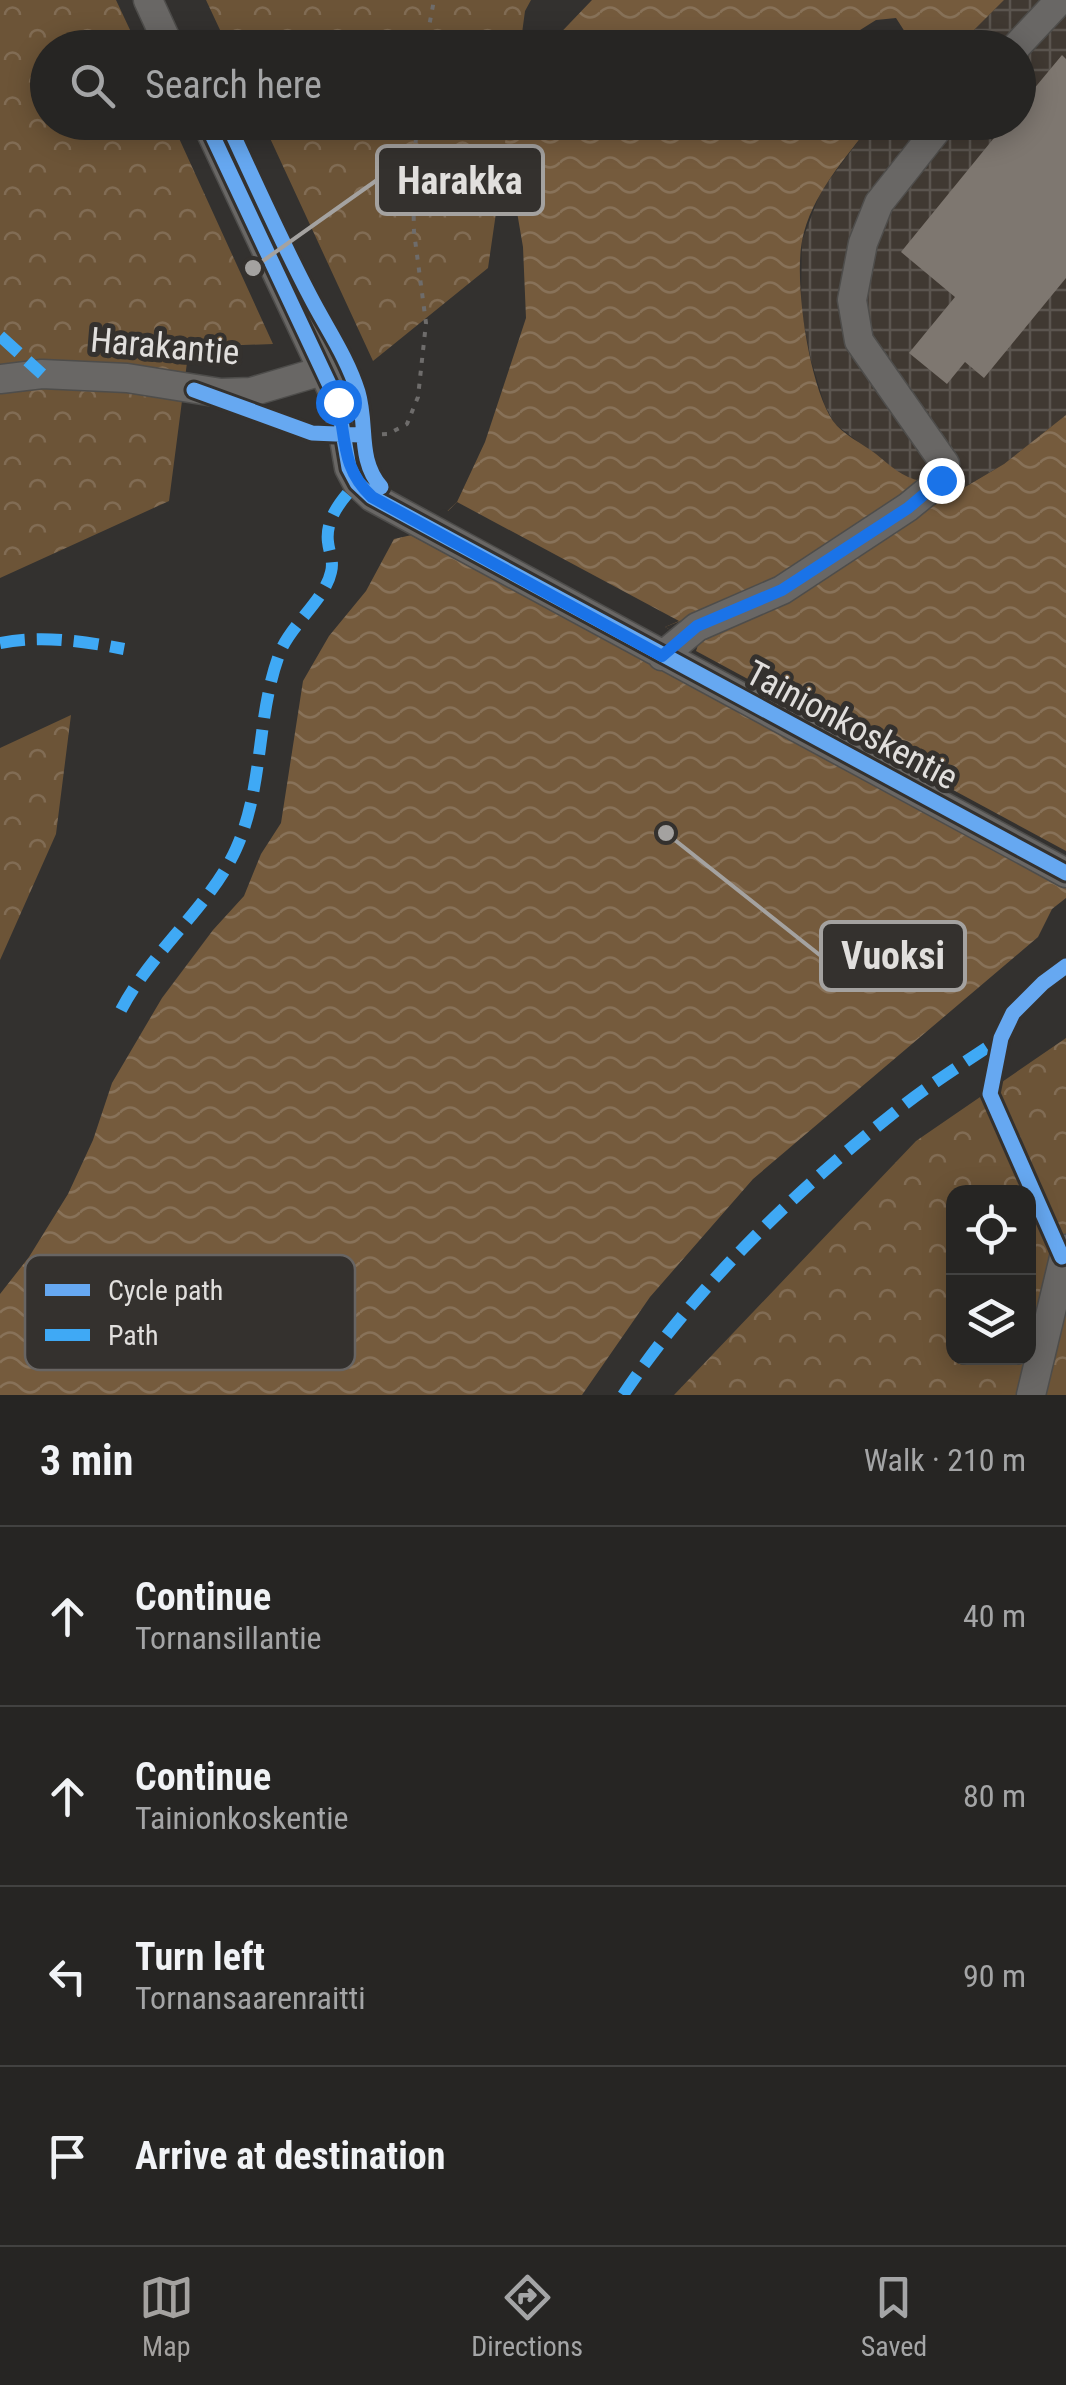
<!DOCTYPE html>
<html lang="en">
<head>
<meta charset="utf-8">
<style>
  :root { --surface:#262523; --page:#2e2d2b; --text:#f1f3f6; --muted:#a4a5a6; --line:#424241; --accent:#a4a2a0 }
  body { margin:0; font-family:"Roboto Condensed",sans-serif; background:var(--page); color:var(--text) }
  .controls { position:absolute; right:30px; bottom:30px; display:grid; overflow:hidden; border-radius:20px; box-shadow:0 5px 25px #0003 }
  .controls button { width:90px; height:90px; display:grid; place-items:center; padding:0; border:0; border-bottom:2px solid var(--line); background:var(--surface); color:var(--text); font:50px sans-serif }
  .stop { position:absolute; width:30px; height:30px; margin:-22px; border:8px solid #1a73e8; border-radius:50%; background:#fff }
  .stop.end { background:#1a73e8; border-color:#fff; box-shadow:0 2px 10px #0008 }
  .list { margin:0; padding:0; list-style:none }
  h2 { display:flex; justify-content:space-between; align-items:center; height:130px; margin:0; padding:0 40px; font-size:42px }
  h2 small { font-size:32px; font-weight:400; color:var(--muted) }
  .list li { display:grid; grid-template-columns:65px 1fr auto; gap:30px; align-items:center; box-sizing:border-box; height:180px; padding:0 40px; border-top:2px solid var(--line) }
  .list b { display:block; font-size:38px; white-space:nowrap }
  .list p { margin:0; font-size:32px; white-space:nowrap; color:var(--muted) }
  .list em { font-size:32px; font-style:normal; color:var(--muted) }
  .icon { flex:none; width:55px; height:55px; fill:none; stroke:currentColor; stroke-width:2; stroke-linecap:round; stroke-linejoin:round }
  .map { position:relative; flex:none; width:1066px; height:1395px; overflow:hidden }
  .search { position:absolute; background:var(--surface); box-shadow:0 5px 25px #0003; left:30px; right:30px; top:30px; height:110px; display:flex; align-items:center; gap:25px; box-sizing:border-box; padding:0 35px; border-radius:55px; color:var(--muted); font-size:38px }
  .sheet { height:850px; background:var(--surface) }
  nav { display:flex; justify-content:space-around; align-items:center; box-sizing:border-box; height:140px; border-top:2px solid var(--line); background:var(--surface); font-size:28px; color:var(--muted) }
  nav a { display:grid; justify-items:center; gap:5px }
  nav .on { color:var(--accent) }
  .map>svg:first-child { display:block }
  .industrial { fill:url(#industrial-grid) }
  .forest { fill:url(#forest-crowns); fill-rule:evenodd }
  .water { fill:url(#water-waves) }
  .pier { fill:#33312f }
  .building { fill:#7e7770 }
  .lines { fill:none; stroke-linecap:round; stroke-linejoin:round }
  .minor-casing { stroke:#4e4d4b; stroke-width:31 }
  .path { stroke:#6e6c6b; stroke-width:4; stroke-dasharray:5 8; stroke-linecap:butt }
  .minor { stroke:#696765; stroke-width:28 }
  .quiet { stroke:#3fa9f5; stroke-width:12; stroke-dasharray:25 12; stroke-linecap:butt }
  .cycleway-casing { stroke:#34312e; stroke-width:21 }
  .cycleway { stroke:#66a8f1; stroke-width:15 }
  .route { stroke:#1a73e8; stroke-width:12 }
  .labels { text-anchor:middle; stroke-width:10; stroke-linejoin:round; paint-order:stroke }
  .street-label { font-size:35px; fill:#e1dfdd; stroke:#34312e }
  .key { fill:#34312e; stroke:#686563; stroke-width:2.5 }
  .key-label { font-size:28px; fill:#e1dfdd }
  .leader { fill:none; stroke:#a4a2a0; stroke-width:4 }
  .callout-dot { fill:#a4a2a0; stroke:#34312e; stroke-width:4 }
  .callout { fill:#34312e; stroke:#a4a2a0; stroke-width:4 }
  .callout-label { font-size:38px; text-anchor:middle; font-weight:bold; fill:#e1dfdd }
</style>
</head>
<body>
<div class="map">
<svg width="1066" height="1395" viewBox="0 0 1066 1395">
  <defs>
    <pattern id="industrial-grid" width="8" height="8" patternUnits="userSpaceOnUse" patternTransform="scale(2.5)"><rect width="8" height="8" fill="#403932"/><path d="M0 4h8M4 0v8" fill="none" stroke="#5b554f"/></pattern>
    <pattern id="forest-crowns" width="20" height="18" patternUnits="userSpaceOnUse" patternTransform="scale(2.5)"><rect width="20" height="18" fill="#6c5437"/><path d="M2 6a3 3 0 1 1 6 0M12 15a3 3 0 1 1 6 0" fill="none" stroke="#816c54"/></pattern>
    <pattern id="water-waves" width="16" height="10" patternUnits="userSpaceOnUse" patternTransform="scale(2.5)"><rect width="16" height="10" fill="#755b3d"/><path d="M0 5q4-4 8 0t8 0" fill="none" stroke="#887259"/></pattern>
  </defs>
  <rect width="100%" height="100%" fill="#33312f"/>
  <path class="industrial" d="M1004 0H1066V415L1004 464 949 496 921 481 905 478 835 424 825 406 811 360 801 308 802 241 821 191 872 123 1018 122V48L957 47Z"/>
  <path class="forest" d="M0 0H116L138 47 48 48V122L172 123 273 344 189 347 169 501 0 578Z
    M206 0H531L525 11 520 48 228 47Z
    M263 123H509L488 268 373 361Z
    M71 715 56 834 0 960V748Z
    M1066 1038V1395H674L916 1141ZM954 1192H1028V1358H954Z"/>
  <path class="water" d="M592 0H1004L957 47H890L905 32 896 18 876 20 849 37 851 47H547Z
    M510 123H872C845 159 811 195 802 241 794 283 809 386 833 421 842 434 863 444 876 454 891 466 901 477 921 481L897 509 775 584 665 627 698 645 709 626 852 554 1004 464 1066 415V898L1052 909 1038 937 753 1179 650 1297 582 1395H0V1294L29 1257 68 1194 93 1140 112 1083 162 998 213 930 244 896 261 854 281 823 303 681 329 636 366 591 394 539 425 532 457 502 485 442 526 318 523 247 505 142Z"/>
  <path class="pier" d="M457 502 679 621 665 627 698 645 696 651 1066 851V885L403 531 423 527 443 509 448 511Z"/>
  <path class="building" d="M1062 55 1066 59V278L984 378 965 362 947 384 909 353 955 297 901 252 1007 122H1018V108Z"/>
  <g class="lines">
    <defs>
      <path id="minor" d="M148 0 170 48
        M1015 48 1060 0
        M206 122 338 403 349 468 357 483 372 497 1066 873
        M0 379 42 374 127 378 221 393 251 392 322 371
        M662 656 697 627 782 590 908 507 941 480 945 464 859 341 852 300 863 243 879 203 943 122
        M1031 1395 1066 1249"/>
    </defs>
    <use href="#minor" class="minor-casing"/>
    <path class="path" d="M425 48 434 0
      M369 435 388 434 407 424 418 397 426 323 414 232 413 182 417 122"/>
    <use href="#minor" class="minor"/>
    <path class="quiet" d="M0 336 42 374
      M0 643C42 635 82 641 124 649
      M121 1010C151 952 211 905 236 849 264 787 256 718 279 655 289 626 325 600 331 572 334 561 329 552 328 542 325 519 342 499 357 483
      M623 1395C696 1286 797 1189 900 1108 932 1083 967 1061 1001 1038"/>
    <defs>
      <path id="cycleway" d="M206 122 338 403 349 468 357 483 372 497 1066 873
        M227 122C254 180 280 239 310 296 327 329 347 357 358 392 368 426 357 459 381 487
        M194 390 312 433 360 435
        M1062 1257 990 1094 1001 1038 1013 1013 1043 983 1066 966"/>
    </defs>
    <use href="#cycleway" class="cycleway-casing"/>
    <use href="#cycleway" class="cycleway"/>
  </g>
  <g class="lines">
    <path class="route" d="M338 402C346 441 342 469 372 497L662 656 697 626 782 590 908 508 941 480"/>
  </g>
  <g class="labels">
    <g class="street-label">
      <text transform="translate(165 346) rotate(5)" y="12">Harakantie</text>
      <text transform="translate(852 725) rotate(28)" y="12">Tainionkoskentie</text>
    </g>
  </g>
  <rect x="25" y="1255" width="330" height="115" rx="15" class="key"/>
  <rect x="45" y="1284" width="45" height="12" fill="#66a8f1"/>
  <rect x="45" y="1329" width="45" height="12" fill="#3fa9f5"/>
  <g class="key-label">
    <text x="108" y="1300">Cycle path</text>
    <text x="108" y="1345">Path</text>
  </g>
  <path class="leader" d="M253 268L377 180M666 833L821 956"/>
  <g class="callout-dot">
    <circle cx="253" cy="268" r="10"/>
    <circle cx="666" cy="833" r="10"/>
  </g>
  <g class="callout">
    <rect x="377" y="146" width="166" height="68" rx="10"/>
    <rect x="821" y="922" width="144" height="68" rx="10"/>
  </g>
  <g class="callout-label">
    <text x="460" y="194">Harakka</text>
    <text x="893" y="969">Vuoksi</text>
  </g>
</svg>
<div class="controls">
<button><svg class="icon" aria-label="locate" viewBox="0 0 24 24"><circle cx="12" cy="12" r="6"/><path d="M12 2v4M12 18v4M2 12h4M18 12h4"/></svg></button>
<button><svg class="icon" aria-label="layers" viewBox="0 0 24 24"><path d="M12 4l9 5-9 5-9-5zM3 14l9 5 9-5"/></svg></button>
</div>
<div class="stop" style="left:338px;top:402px"></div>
<div class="stop end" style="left:941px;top:480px"></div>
<div class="search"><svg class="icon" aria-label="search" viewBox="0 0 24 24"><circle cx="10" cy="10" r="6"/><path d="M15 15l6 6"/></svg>Search here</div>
</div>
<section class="sheet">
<h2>3 min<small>Walk · 210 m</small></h2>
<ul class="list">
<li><svg class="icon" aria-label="ahead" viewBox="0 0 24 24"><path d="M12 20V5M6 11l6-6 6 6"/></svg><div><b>Continue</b><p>Tornansillantie</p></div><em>40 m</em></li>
<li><svg class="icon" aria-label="ahead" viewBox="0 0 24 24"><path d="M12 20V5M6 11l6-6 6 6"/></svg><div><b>Continue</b><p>Tainionkoskentie</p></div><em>80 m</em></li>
<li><svg class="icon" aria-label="left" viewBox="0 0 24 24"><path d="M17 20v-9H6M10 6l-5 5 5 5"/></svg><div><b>Turn left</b><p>Tornansaarenraitti</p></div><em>90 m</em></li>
<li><svg class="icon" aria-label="arrive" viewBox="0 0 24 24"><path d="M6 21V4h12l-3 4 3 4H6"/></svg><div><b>Arrive at destination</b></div></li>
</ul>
</section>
<nav>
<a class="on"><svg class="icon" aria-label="map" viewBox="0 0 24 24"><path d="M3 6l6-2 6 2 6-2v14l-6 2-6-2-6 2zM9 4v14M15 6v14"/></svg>Map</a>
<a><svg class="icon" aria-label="directions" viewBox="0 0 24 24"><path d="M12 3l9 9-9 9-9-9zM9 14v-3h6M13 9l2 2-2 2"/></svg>Directions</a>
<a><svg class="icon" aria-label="saved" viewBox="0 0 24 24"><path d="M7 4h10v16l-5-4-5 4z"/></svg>Saved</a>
</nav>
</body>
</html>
